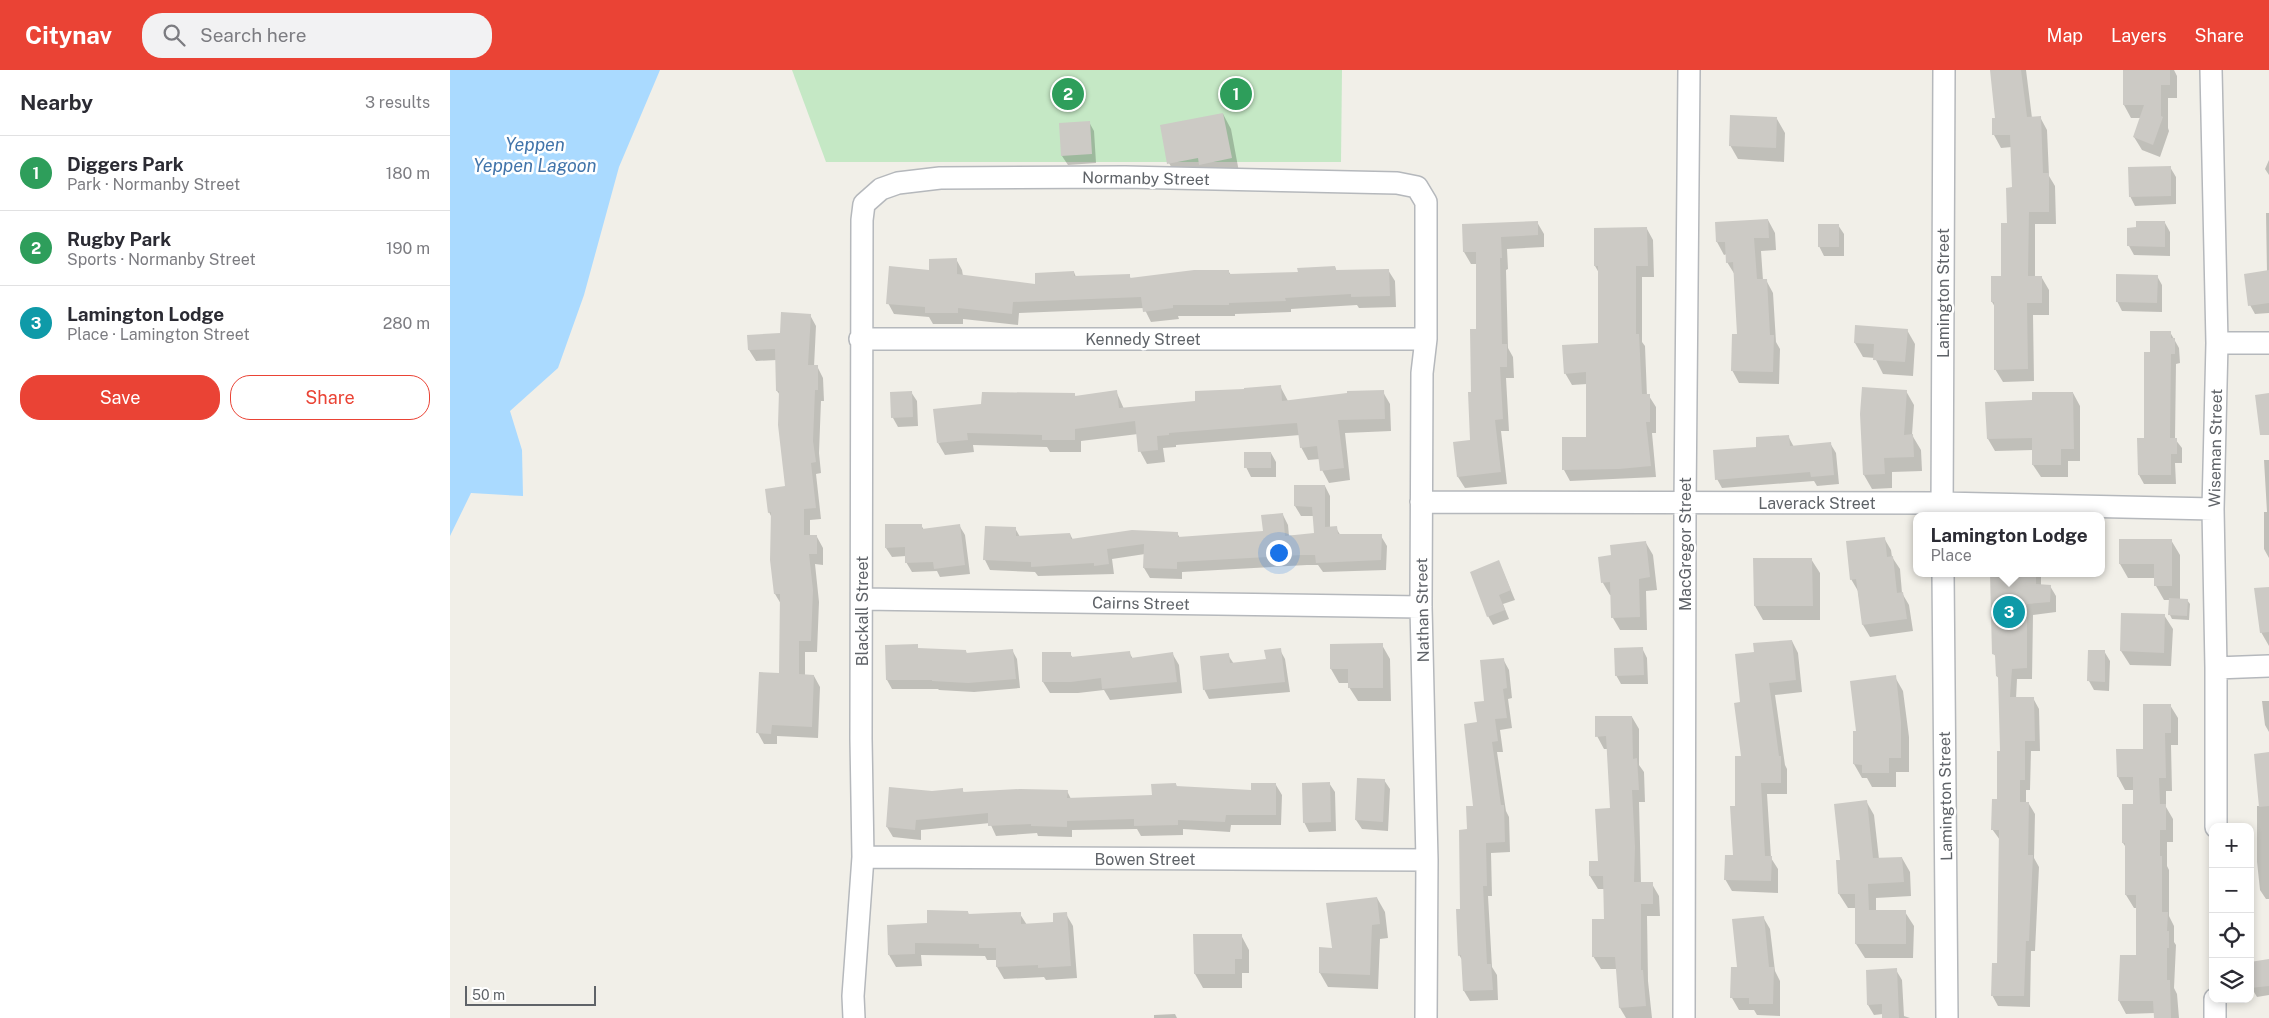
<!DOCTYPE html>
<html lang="en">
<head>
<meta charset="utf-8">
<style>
  :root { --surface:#fff; --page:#f2f2f3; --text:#2b2b33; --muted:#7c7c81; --line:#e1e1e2; --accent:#ea4335 }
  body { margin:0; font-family:"Public Sans",sans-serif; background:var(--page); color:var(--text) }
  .controls { position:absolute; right:15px; bottom:15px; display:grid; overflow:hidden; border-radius:10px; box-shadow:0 2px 8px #0003 }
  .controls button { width:45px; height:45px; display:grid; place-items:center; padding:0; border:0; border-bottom:1px solid var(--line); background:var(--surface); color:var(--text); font:25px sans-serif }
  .scale { position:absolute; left:15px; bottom:12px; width:131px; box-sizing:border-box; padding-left:5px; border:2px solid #5f6368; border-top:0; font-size:14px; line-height:18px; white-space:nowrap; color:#5f6368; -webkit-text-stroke:4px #fff; paint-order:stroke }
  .you { position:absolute; left:828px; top:482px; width:18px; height:18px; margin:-12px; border:4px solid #fff; border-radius:50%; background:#1a73e8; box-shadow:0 0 0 8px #1a73e833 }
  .badge { display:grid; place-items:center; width:32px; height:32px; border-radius:50%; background:var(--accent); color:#fff; font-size:16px; font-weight:700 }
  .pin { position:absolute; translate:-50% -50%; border:2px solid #fff; box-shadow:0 1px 5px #0006 }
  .popup { position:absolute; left:1463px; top:442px; width:192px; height:65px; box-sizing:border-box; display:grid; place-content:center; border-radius:10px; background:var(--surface); filter:drop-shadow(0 1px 4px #0005); font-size:16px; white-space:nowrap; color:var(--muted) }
  .popup b { font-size:19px; color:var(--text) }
  .popup::after { content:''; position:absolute; left:50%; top:100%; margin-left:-10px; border:10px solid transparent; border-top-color:var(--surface) }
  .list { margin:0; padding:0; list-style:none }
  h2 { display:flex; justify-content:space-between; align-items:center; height:65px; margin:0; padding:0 20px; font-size:21px }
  h2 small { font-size:16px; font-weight:400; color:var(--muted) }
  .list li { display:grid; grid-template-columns:32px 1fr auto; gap:15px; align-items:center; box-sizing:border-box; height:75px; padding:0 20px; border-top:1px solid var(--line) }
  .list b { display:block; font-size:19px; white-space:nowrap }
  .list p { margin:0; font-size:16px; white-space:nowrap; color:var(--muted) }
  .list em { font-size:16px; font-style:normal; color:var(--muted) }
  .actions { display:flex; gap:10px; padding:15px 20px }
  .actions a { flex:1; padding:11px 0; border:1px solid var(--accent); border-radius:20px; text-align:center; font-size:18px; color:var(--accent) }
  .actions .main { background:var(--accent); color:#fff }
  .icon { flex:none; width:28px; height:28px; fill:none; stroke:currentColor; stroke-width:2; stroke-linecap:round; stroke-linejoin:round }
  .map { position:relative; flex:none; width:1819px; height:948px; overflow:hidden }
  header { display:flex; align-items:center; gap:30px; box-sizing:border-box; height:70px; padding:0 25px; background:var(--accent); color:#fff }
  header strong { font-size:24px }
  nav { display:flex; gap:28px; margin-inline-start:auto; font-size:18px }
  .search { width:350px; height:45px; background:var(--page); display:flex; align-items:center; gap:12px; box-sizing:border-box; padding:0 18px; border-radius:20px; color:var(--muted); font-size:19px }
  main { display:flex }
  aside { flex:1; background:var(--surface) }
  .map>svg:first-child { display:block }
  .green { fill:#c5e8c5 }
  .water { fill:#aadaff }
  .shadow { fill:#0003 }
  .building { fill:#cccac5 }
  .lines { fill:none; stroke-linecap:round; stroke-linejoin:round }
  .minor-casing { stroke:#b5b8bc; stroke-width:24 }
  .minor { stroke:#fff; stroke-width:21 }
  .labels { text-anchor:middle; stroke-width:5; stroke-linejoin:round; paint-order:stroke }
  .street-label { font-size:16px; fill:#5f6368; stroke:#fff }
  .water-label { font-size:18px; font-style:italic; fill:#4174aa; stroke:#fff }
</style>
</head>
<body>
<header>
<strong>Citynav</strong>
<div class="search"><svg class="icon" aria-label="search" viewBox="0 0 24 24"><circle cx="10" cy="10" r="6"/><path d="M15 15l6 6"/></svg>Search here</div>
<nav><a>Map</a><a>Layers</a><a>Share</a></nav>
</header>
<main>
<aside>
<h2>Nearby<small>3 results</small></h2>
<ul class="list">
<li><span class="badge" style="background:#2e9e5b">1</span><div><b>Diggers Park</b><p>Park · Normanby Street</p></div><em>180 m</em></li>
<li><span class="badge" style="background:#2e9e5b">2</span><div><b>Rugby Park</b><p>Sports · Normanby Street</p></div><em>190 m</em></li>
<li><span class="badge" style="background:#0f9aa8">3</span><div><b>Lamington Lodge</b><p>Place · Lamington Street</p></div><em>280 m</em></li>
</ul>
<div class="actions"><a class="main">Save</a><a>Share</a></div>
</aside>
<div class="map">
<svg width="1819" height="948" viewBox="0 0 1819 948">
  <rect width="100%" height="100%" fill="#f1efe8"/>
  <path class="green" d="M342 0H892L891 92H376Z"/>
  <path class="water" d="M0 0H210L169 97 134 225 108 298 60 341 72 380 73 426 21 423 0 466Z"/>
  <path class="shadow" d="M1541 0H1576L1582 48 1590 47 1597 60 1599 106 1605 116 1606 154H1585V208H1592L1599 220V245H1583L1584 311 1553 312 1545 299V237L1542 232V207L1553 208 1563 119 1562 77 1551 78 1544 65 1543 49H1547Z
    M1674 0H1724L1727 6V28H1718V58L1719 61 1710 87 1692 80 1684 67 1691 48H1681L1674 35Z
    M773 44 781 59 789 102 727 107 719 93Z
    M1327 49 1335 63 1334 92 1288 89 1280 75Z
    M639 52 644 61 646 93 618 95 612 86Z
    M1819 90V105L1815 99Z
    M1720 97 1726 107V134L1685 136 1680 126Z
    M1816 143H1819V243L1805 244 1800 235 1817 202Z
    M1318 150 1325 163 1326 180 1311 181 1313 210H1316L1323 223 1326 272 1330 279 1329 314 1289 313 1282 300 1288 265 1285 205 1277 192V184L1274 185 1267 172Z
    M1087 152 1094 164V177L1057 179 1058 199 1056 200 1058 278 1063 287 1064 308H1056L1059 361H1051L1057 414 1015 418 1008 407 1022 371V323L1027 260V194H1021L1014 182 1013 156Z
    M1715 153 1720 162V186L1684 185 1679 176Z
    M1388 155 1394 164V186H1374L1369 176Z
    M1197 159 1203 170 1204 207H1192V272L1195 276 1197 326H1199L1206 337V363H1202L1206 407 1120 411 1114 400 1137 368V314L1122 315 1115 303 1149 274V203L1145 196Z
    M506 189 512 200 513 206 587 215 624 202 626 207 679 205 681 209 779 202 781 205 849 203 885 197 887 202 938 200 945 211 946 237 909 238 907 235 841 239V242L785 244V246H728L729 249 701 252 694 238 569 243 568 255 513 249V254H483L479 247 444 244 438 233 480 201Z
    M1707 206 1712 215V242L1672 241 1667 231Z
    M360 245 366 256 364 297 367 296 373 308 374 331H371L369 383 371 403 366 404 371 449 360 450V467H367L373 478V495L365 494 369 532 367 582H355V606H364L370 617 368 668 327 666V674H314L308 663 330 604 331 534 325 524 322 448 319 442 336 418 330 325 327 321V290L306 291 299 280 331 265Z
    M1457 260 1465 274 1463 306 1433 304 1425 288 1413 287 1405 273Z
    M1720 262 1729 278 1730 293 1726 294 1725 369 1732 378V393H1725L1726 414H1694L1689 405 1695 369 1701 283Z
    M830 316 838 331 933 322 940 334 941 361 895 363 900 410 879 413 872 400 870 389 858 390 851 377 850 365 726 375V377L713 378 715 392 697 394 690 381 688 364 631 371V382H600L597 377 523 375 524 382 495 385 488 373 624 324 626 327 666 321 674 339 746 332 796 321Z
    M1456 321 1464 335 1462 365 1471 380 1472 401 1442 402V418L1422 419 1414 405Z
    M461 322 467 331 468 356 448 357 443 348 441 323Z
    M1623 323 1630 336V391H1618V407H1591L1583 395V380L1545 381 1538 369 1583 331Z
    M1338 366 1344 377 1380 373 1386 383 1389 414 1367 416 1364 411 1272 418 1267 409 1308 378Z
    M821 383 826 392V407H801L796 397Z
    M1814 390H1819V488L1814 479V442H1817Z
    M845 416H875L880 426V458H886L891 466H931L937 476 936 500 873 502 868 495H857L732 502V509L700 508 694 498 695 484 662 489 664 504 588 506 585 502 540 500 535 490 565 458 570 467 620 464 623 470 727 463 730 468 814 462 833 445 838 455 839 466 866 464 864 446H851L845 436Z
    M471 455 474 460 509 455 515 465 520 504 490 507 487 501 462 502 456 492V486L442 487 436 478Z
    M1434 468 1441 480 1442 487 1450 499 1452 523 1459 535 1463 561 1420 567 1413 555 1408 521 1401 509Z
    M1721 470 1730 485V530H1737L1740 534 1739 550 1722 549 1720 545V530H1714L1706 516V508H1678L1670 494Z
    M1196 473 1203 485 1207 520 1196 521 1197 560H1170L1163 548 1162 525H1160L1153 513 1150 488 1162 487Z
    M1361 489 1370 503V550H1313L1305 536Z
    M1049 492 1065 530 1053 534 1059 549 1043 555 1038 546Z
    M1541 503H1591V516H1600L1606 526V542L1583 545 1582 609H1567L1566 629 1583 628 1589 639 1590 681H1581L1580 720H1576V733L1579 734 1585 744 1584 788 1589 797 1585 881H1581L1580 937 1548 936 1542 925 1548 894 1550 770 1542 759 1548 730 1551 682 1550 611 1547 606V589L1544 584Z
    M1819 518V576L1811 562Z
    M1714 545 1723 559 1721 596 1680 595 1671 581Z
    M1342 571 1348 583 1352 622 1325 625 1335 695 1337 699V724H1317L1321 788 1328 799V823L1282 821 1275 809 1284 786 1286 737 1293 687 1291 633 1305 583Z
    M932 575 940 589 941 631H908L899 617V613H889L881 599Z
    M467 576 469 580 516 581 517 584 562 580 567 589 570 618 524 622 489 620 488 619H442L437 610Z
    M1192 578 1197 588 1198 614H1171L1166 605Z
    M830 580 835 589 840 622 759 629 754 619 778 585 784 594 817 590Z
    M1639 581H1654L1660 591 1659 621 1644 620 1639 611Z
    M679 582 683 589 722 583 729 595 732 623 660 630 654 620 628 623H600L593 612 620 584 623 588Z
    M1053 589 1059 600 1062 628 1058 629 1062 658 1050 660 1053 682H1047L1056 741 1059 747 1060 782 1041 783 1042 826H1038L1042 897 1047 905 1048 930 1020 931 1014 921 1013 891 1009 885 1018 761 1024 737 1028 653Z
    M1445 607 1453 621 1459 667V702H1446V717H1422L1417 708H1412L1404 694 1407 662Z
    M1812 631H1819V662L1815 655Z
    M1720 635 1728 648V675H1721L1722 721H1716V737L1723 749V772H1717V796L1719 800V846L1724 856V872L1726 875 1724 918 1727 924 1729 948H1706L1705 943 1676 944 1669 931 1687 886V838H1684L1676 825 1677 779 1673 773 1685 735V720H1675L1668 707 1694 680Z
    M1182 647 1189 659V695L1194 702 1195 732H1189L1191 814H1202L1209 826 1210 846H1197L1198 911 1202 948H1176L1170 938 1167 899H1151L1143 886 1155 851V819H1148L1140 806V792H1149L1161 740 1158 679H1154L1147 666Z
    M1819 683V829H1816L1810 820 1807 792V736H1811Z
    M908 709 934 710 940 719 938 761 912 759 906 750Z
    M879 713 885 722 886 761 859 762 854 752Z
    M726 714 727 717 802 721 826 715 832 725 831 755H781L780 762 733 759V765L691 766 687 759 622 760V767L588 766 587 763 546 766 540 753 471 760V770L443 767 437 757 482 722 512 719 514 723 617 721 621 729 703 726Z
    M1416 731 1424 745 1429 789 1452 788 1460 802 1461 826 1426 828V841L1455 842 1464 856 1463 888H1415L1406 874 1407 838H1398L1389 824 1388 791H1392Z
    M927 828 935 842 938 868 930 869 928 919 878 917 870 903 883 879Z
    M518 842 519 845 570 844 577 855 604 853 616 844 623 856 627 908 596 910 594 907 554 909 547 897V890H537L535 886 471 885 472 896 446 897 439 885 478 854Z
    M1313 847 1320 859 1325 901 1330 911V946L1307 945 1304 940H1289L1282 928 1288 898Z
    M791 865 799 880V903H792V918H753L745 904Z
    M1819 891V925L1807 927 1801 917Z
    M1446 900 1452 910 1454 946 1460 948H1433V944L1424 945 1418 935Z
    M725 944 727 948H704V945Z"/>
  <path class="building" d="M1540 0H1571L1577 47 1591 46 1593 103H1599V142H1579L1578 206H1592V233H1577L1578 299 1544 300V232H1541V206H1551V153H1557L1556 118 1562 117 1560 65H1542V48H1545Z
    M1673 0H1720V15H1711V46L1713 47 1703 75 1683 67 1694 35H1673Z
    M773 43 782 88 749 95 748 88 717 94 710 55Z
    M1280 45 1327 47 1326 78 1279 76Z
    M640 51 642 84 611 86 609 53Z
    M1721 96V126L1679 127 1678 97Z
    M1318 149 1319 168H1304L1307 209H1317L1320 265H1324L1323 302 1281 301 1282 264H1287L1283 192 1276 193 1275 172H1266L1265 152Z
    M1088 151V165L1051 167 1052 188H1050L1052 274H1057V297H1050L1053 349 1045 350 1051 402 1007 407 1003 372 1020 370 1018 322H1021L1020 259H1026V182H1013L1012 154Z
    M1686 151H1715V177L1677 176V158L1686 157Z
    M1368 154H1389V177H1368Z
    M1197 157 1198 196H1186V264H1189L1192 324H1200V352H1196L1201 396 1169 399 1112 400V367H1136V302L1114 304 1112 275 1148 273V196H1144V158Z
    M507 188V204L585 214V203L624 201V206L680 204V208L744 200H779V204L848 202 847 198 885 196 886 200 939 199 940 226 901 227V224L835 228 836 231 779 233V235H723V238L693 242 691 227 563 232 562 244 508 238V243H475V237L436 234 439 196 479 200V189Z
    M1819 200V233L1798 236 1794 204Z
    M1666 204 1708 205 1707 233 1666 232Z
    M331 242 361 244 358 295H368V320H365L363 371 366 392 361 393 366 438 354 439V465H367V484H359L363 520 361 571H349V604L364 605 362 657 322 655 321 664 306 663 309 602 329 603 330 524H324L320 490 321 442 318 443 315 419 335 416 328 355 329 321H326L325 279 298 280 297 265 330 263Z
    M1405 255 1458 259 1455 292 1423 290 1424 274 1404 273Z
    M1700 261H1721V268H1725V284H1721L1720 368H1727V384H1721V405H1688L1687 368H1694V282H1700Z
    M831 315 832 331 897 323V321L934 320 935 349 888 350 894 398 870 401 867 376 850 378 847 353 719 363V365L707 366 708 380 688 382 685 351 625 359V370H592V365L517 363 518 370 487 373 483 339 531 334 532 322 625 323V326L667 320 669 338 745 331V321L794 319V318Z
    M1412 317 1457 320 1454 365 1463 364 1464 387 1434 388 1435 404 1413 405 1410 344Z
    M462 321 463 347 441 348 440 322Z
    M1582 322H1623L1624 379H1611V395H1582V368L1537 369 1535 332 1582 330Z
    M1819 323V365H1810L1805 325Z
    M1339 365 1340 376 1381 372 1384 405 1361 407 1360 402 1265 410 1263 380 1306 377V367Z
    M794 382H821V398H794Z
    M844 415H875V457L887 456 888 464H932L931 490 866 493 865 485H851L727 492V499L693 498 694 474 657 479 659 494 644 496V493L581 497V492L533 490 535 456 566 457V466L620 463 621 469 682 460 728 462V467L813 461 811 445 833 443 835 466 864 463 862 437 844 436Z
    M435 454H472V459L510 454 515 495 484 499 483 492 455 493V477L435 478Z
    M1435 467 1437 487 1443 486 1447 523 1453 522 1457 549 1412 555 1406 509 1400 510 1396 471Z
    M1669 469H1722V516H1704V494H1669Z
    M1196 471 1200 507 1189 509 1190 547 1161 548 1160 512 1151 513 1148 487 1161 485 1160 475Z
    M1303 488H1362L1363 536H1304Z
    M1049 490 1061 520 1049 525 1055 540 1037 547 1020 502Z
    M1540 503H1586V514L1601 515 1600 532 1577 534V598L1562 599 1560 627H1584L1585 671H1575V710H1570V732H1579L1578 785H1583L1579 871H1576L1574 926H1541L1542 893H1547L1549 760H1541L1542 729H1547V681H1550L1548 607 1546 606 1545 585 1542 584Z
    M1819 517V562L1810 563 1804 518Z
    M1719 528 1738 529 1737 546 1718 545Z
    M1671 543 1715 544 1714 583 1670 581Z
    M1342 570 1346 610 1319 613 1329 686H1331V713H1311L1315 786H1322L1321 811 1274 810 1275 785H1283L1280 736H1285V686H1291L1284 633 1290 632 1285 584 1304 582 1303 573Z
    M933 573V618H898V599H880V574Z
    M468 574V578L516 580V583L563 579 566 609 518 613 482 611V610H436L435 575Z
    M1193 577 1194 605 1165 606 1164 578Z
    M831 578 835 612 753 620 750 586 779 583 780 593 816 589 814 580Z
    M1638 580H1655V612L1637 611Z
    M680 581 681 588 723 582 727 612 652 619 651 608 621 612H592V582H621V587Z
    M1054 588 1057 618 1053 619 1057 648 1045 649 1048 671 1042 672 1051 735H1054L1055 772 1036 773 1037 816H1033L1037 894H1041L1043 920 1013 921 1011 885 1008 886 1006 839H1010L1009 760 1017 759 1016 736H1023L1014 654 1027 652 1024 632 1034 631 1030 590Z
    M1446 605 1451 652V688H1439V703H1412V695L1403 694V661H1406L1400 611Z
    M1693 634H1721V663H1715L1716 708H1709L1710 734H1716V760H1710V786H1712V842H1718L1717 861H1719V878H1717V910H1720L1721 948H1704L1703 931H1668L1670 885H1686V825H1675V773H1672V734H1683V707H1667L1666 679H1693Z
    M1145 646H1182L1183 689 1187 688 1189 720H1182L1185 777 1184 812H1203V834H1191V900H1193L1196 936 1169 938 1165 887H1142V849H1154L1153 806H1139V791H1148L1145 739 1160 738 1156 666 1145 667Z
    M1819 682V736L1809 737 1804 684Z
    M907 708 935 709 933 752 905 750Z
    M880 712 881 752 853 753 852 713Z
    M726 713V716L801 720V713H826V745H776L775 752 728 750V755L684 756V749L617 751V757L581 756V754L538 756V743L466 750 465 760 436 757 439 717 482 721 513 718V722L570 719 618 720 617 728 702 725 701 714Z
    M1417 730 1423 788 1452 787 1454 812 1418 814 1419 840H1456V874H1405V824H1388L1386 790H1390L1384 734Z
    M927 827 930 854 922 855 920 905 869 903V877L882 878 876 833Z
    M477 840 518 841V844L571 842V854L603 852V843L617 842 621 896 588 898V895L546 897V878H529V874L465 873V884L438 885 437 855 477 853Z
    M1314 846 1319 897H1324L1323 934H1299V928H1280L1281 897H1287L1282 849Z
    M743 864H792V889H785V904H744Z
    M1819 889V916L1800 918V892Z
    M1447 898 1449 948H1432V934L1417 935 1416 900Z"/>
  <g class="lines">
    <defs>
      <path id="minor" d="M1761 0 1767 273 1763 439 1766 598V757
        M410 269H976
        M1767 273H1819
        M971 432 1492 433 1763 439
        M1492 446 1494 0
        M1493 503 1497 948
        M412 529 971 537
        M1766 598 1819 596
        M413 787 977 790
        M404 948 403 926 413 787 411 669 412 150 414 134 431 119 448 113 490 108 675 107 947 113 967 117 976 132V269L972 303 971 537 977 790 976 948
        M1234 948 1235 433 1239 0
        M1765 948V929"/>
    </defs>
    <use href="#minor" class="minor-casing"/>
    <use href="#minor" class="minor"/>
  </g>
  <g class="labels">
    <g class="street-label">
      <text transform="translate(696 108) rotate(1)" y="6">Normanby Street</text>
      <text transform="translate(1493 223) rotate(-90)" y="6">Lamington Street</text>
      <text x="693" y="275">Kennedy Street</text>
      <text transform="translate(1765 378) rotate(-89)" y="6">Wiseman Street</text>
      <text x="1367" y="439">Laverack Street</text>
      <text transform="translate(1235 474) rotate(-90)" y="6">MacGregor Street</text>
      <text transform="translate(691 533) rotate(1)" y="6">Cairns Street</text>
      <text transform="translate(972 540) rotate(-91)" y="6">Nathan Street</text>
      <text transform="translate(412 541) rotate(-90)" y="6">Blackall Street</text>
      <text transform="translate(1495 726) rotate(-91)" y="6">Lamington Street</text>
      <text x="695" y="795">Bowen Street</text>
    </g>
    <g class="water-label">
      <text x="85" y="81">Yeppen<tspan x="85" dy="21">Yeppen Lagoon</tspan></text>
    </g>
  </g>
</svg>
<div class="controls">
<button>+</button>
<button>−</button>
<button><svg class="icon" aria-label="locate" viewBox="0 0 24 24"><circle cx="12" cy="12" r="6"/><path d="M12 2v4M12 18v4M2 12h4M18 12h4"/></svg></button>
<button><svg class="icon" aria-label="layers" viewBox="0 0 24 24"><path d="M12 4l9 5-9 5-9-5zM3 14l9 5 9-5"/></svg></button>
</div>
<div class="scale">50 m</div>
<div class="you"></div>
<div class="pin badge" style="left:786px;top:24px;background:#2e9e5b">1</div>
<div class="pin badge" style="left:618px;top:24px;background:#2e9e5b">2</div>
<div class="pin badge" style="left:1559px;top:542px;background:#0f9aa8">3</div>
<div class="popup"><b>Lamington Lodge</b>Place</div>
</div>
</main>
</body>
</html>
